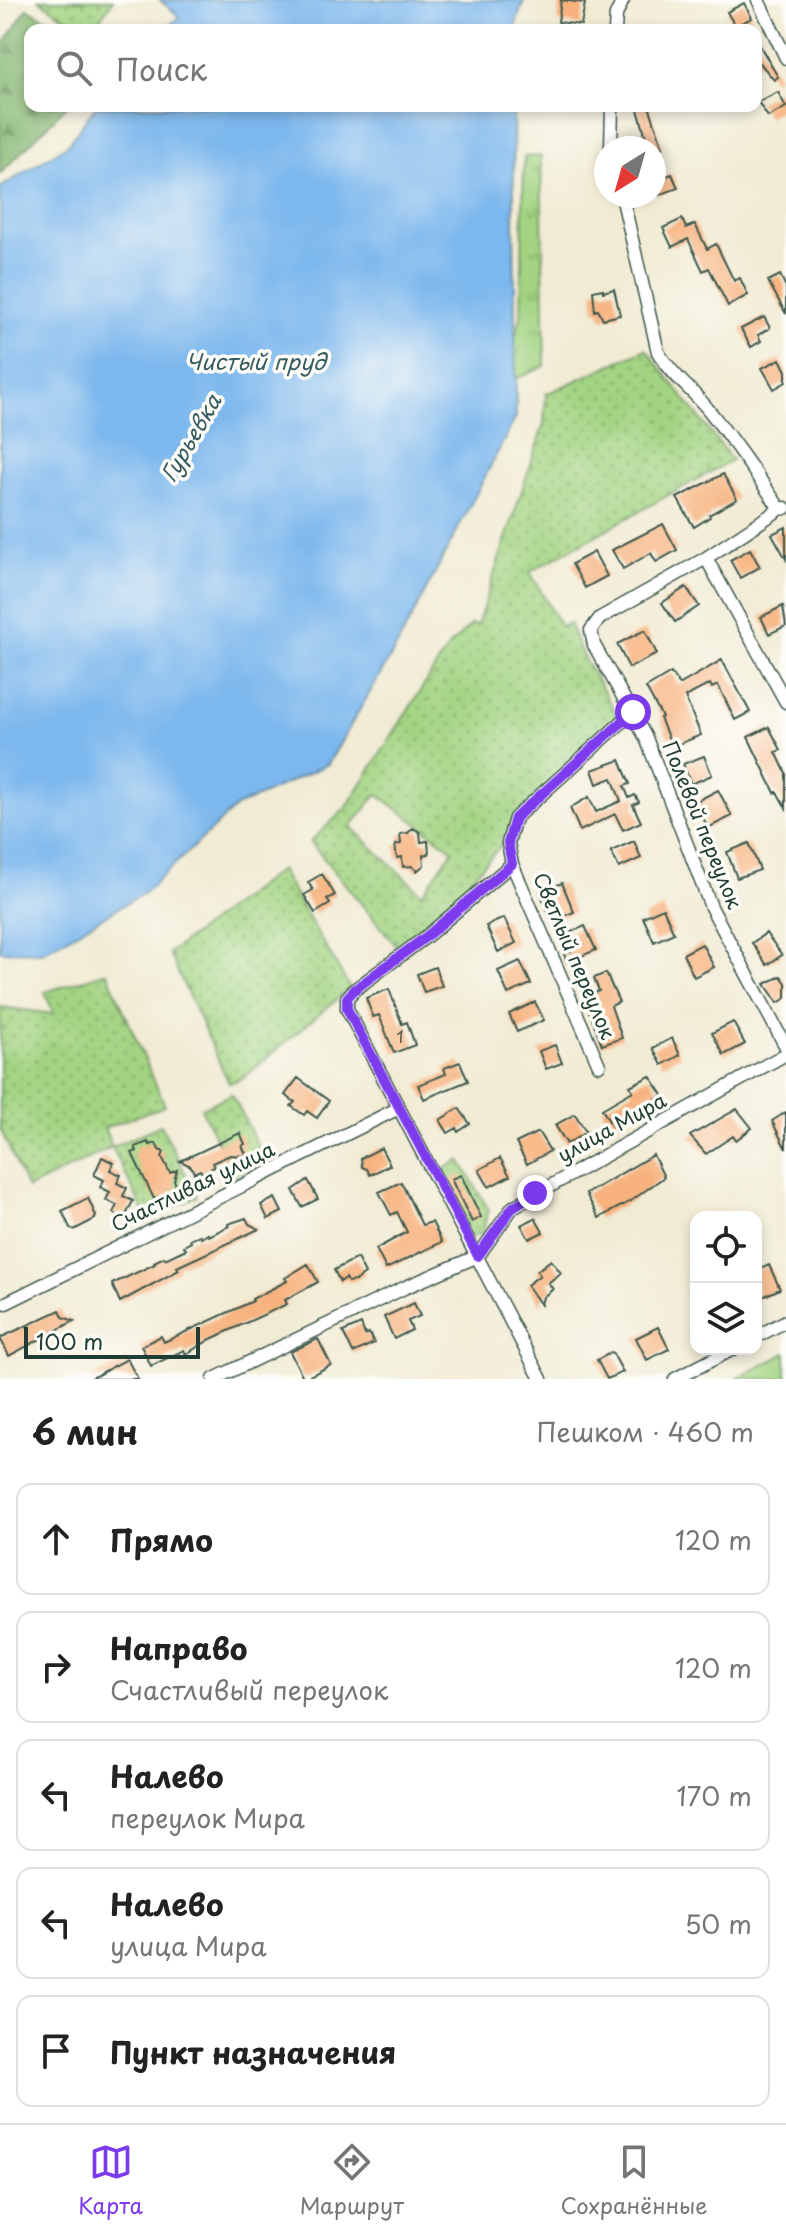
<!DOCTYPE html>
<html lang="ru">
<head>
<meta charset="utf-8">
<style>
  :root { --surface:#fff; --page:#f6f6f6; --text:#222; --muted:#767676; --line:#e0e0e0; --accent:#7c3aed }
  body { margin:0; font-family:"Playpen Sans",sans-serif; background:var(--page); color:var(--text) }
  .controls { position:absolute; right:24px; bottom:24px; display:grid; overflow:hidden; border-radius:16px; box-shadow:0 4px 12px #0003 }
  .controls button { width:72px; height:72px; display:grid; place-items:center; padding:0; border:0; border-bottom:2px solid var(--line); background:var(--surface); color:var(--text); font:40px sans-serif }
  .compass { position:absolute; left:594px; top:136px; width:72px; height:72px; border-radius:50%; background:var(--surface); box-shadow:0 4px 12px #0003; rotate:217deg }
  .scale { position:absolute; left:24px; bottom:20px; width:176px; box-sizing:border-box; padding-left:8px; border:4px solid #1f3d34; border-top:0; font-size:22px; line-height:28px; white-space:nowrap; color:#1f3d34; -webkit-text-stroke:6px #fdfcf7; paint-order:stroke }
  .stop { position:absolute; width:24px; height:24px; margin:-18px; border:6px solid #7c3aed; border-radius:50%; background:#fff }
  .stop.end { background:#7c3aed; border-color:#fff; box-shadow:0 2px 8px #0008 }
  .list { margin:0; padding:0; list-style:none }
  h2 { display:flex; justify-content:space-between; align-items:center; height:104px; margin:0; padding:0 32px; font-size:34px }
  h2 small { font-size:26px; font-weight:400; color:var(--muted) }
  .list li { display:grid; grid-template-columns:52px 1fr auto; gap:24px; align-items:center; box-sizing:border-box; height:112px; margin:0 16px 16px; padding:0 16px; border:2px solid var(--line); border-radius:16px }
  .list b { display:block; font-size:30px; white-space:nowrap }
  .list p { margin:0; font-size:26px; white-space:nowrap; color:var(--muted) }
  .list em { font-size:26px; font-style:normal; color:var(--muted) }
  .icon { flex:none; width:44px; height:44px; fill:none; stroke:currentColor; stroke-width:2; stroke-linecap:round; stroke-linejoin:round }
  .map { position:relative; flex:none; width:786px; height:1379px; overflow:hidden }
  .search { position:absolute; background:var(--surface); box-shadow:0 4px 12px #0003; left:24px; right:24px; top:24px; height:88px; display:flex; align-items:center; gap:20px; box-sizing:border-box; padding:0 28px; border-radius:16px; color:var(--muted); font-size:30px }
  .sheet { height:744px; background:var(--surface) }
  nav { display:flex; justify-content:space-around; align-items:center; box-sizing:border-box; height:112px; border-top:2px solid var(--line); background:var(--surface); font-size:22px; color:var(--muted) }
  nav a { display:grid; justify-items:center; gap:4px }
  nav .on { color:var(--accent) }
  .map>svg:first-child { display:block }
  .grass { fill:url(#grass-tufts); stroke:#61885b; stroke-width:2 }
  .forest { fill:url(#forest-firs); stroke:#507a52; stroke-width:2 }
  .park { fill:#a3d482; stroke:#61885b; stroke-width:2 }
  .garden { fill:url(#garden-dots); stroke:#61885b; stroke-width:2; fill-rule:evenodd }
  .water { fill:#7bb7ed; stroke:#4d7a90; stroke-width:2 }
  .building { fill:#f7b27e }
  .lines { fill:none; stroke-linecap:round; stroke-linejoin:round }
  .street-casing { stroke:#3e574c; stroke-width:15 }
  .street { stroke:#fff; stroke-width:12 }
  .route { stroke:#7c3aed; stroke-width:10 }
  .labels { text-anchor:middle; stroke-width:7; stroke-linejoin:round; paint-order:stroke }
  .number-label { font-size:16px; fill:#555a46 }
  .street-label { font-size:20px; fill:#1f3d34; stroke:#fdfcf7 }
  .water-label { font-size:22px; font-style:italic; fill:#365c62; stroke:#fdfcf7 }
</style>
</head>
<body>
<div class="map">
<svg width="786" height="1379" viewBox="0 0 786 1379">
  <defs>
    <pattern id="grass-tufts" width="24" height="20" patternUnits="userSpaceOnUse" patternTransform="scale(2)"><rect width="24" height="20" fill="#a3d482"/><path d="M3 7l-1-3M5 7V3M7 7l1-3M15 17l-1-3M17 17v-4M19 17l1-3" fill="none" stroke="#84ad6b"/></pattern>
    <pattern id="forest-firs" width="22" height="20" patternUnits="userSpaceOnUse" patternTransform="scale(2)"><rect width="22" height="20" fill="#82b670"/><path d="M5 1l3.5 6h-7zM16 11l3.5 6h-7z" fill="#6a955d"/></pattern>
    <pattern id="garden-dots" width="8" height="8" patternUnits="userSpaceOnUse" patternTransform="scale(2)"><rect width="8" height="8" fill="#a3d482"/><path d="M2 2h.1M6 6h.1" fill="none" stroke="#84ad6b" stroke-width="1.8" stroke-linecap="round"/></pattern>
  </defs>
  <rect width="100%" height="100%" fill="#fdfcf7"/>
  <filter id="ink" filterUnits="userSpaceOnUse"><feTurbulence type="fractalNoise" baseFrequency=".0125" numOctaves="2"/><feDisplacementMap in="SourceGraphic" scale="16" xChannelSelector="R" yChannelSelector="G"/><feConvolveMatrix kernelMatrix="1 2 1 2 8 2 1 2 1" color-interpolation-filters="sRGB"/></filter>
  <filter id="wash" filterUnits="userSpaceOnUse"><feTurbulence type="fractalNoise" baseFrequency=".006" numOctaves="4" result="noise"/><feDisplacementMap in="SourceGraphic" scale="32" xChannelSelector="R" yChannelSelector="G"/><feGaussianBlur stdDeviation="1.8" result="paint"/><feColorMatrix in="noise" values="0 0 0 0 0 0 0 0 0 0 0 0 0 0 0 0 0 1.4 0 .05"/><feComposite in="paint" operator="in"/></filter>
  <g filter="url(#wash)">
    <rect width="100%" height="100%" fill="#f1ebd3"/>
    <path class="grass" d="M541 156 545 366 504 384 505 373 521 317 524 157Z"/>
    <path class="forest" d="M27 8 66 30H30V106H67L0 174V50Z"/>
    <path class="park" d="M786 1353V1379H736Z"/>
    <path class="garden" d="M39 0H113L92 30H84Z
      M646 349 732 460 530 572 561 627 569 623 583 657 618 716 428 926 398 948 310 842 346 808 449 646 472 624 477 626 544 424 546 394ZM377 794 453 850 422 894 351 827Z
      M280 870 350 988 243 1078 229 1083 169 953Z
      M107 972 165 1106 104 1128 112 1147 161 1125 197 1196 148 1220 112 1147 27 1189 0 1128V1007L54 1014 45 992Z
      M232 1094 266 1162 235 1177 201 1108Z
      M460 1160 488 1209 483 1232 470 1238 438 1173Z"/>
    <path class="water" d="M160 0H524L514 30H163L180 17Z
      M96 106H513L516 417 398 644 328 764 236 807 144 893 42 952 0 951V188L67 145Z"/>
    <g id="blocks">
      <path class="building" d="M561 0 585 3 581 25 558 22Z
        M744 3 752 18 735 26 727 12Z
        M756 39 778 77 774 80 760 63 756 65Z
        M778 92 786 107 768 117 758 102Z
        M637 106H649L663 148H649Z
        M672 174 678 188 659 195 655 185 662 182 661 178Z
        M682 219 686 228 695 224 707 249 716 244 734 281 740 278 748 295 728 306 709 268 703 271 688 239 672 247 663 228Z
        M780 275 786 287V314L768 281Z
        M603 289V292L614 289 620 315 603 319 598 310 595 311 593 291Z
        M764 317 770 328 758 335 761 341 751 347 741 329Z
        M780 359 786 371V382L774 389 762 368Z
        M723 474 737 499 709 515 710 517 694 527 677 498Z
        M663 524 677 550 656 562 651 553 623 569 612 550Z
        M786 527V559L772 534Z
        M750 549 760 567 740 578 730 560Z
        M594 552 607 576 585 588 572 564Z
        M686 587 699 606 675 622 662 603Z
        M783 606 786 626 769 634 761 617Z
        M645 630 657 654 629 668 617 644Z
        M722 660 750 712 735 720 718 685 712 688 710 684 685 697 701 735 672 747 660 718 662 717 646 688 671 673 679 685Z
        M769 727 781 750 776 752 786 773V808L777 792 775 793 748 737Z
        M704 756 712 775 691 784 683 764Z
        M620 760 630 784 624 786 629 798 635 795 639 802 633 805 641 822 623 830 615 814 580 831 570 808 589 797 596 812 621 801 612 778 597 784 592 770Z
        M718 790 732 816 708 828 695 802Z
        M413 828 420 832 421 842 428 841 429 854 423 855 424 865 417 871 412 866 403 867 402 857 397 858 395 845 401 844 400 834 408 833Z
        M634 841 641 858 619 868 611 851Z
        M749 843 760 870 737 878 727 852Z
        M322 874 335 895 327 899 330 904 315 913 304 895 313 890 308 882Z
        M562 883 574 912 552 921 540 892Z
        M663 908 674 933 654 942 643 917Z
        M504 918 516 943 498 952 486 926Z
        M585 926 596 950 567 962 564 954 571 951 564 935Z
        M766 933 782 955 767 965 752 943Z
        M702 944 714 967 694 977 683 954Z
        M520 961 531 984 508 994 498 971Z
        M435 967 442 986 424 992 417 974Z
        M606 973 619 1002 611 1006 622 1038 602 1045 584 997 599 991 594 978Z
        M781 976 786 983V998L778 1003 765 984Z
        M389 989 402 1024 407 1022 415 1045 394 1053 379 1015 373 1017 366 998Z
        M535 1002 544 1020 517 1032 509 1014Z
        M733 1022 745 1044 724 1055 712 1033Z
        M672 1038 680 1055 662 1065 653 1048Z
        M555 1045 562 1063 546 1069 539 1051Z
        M460 1062 468 1081 424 1099 418 1085 446 1074 444 1068Z
        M650 1076 663 1095 612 1126 602 1109 633 1091 630 1086Z
        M298 1078 329 1101 317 1118 307 1111 304 1115 291 1106 295 1102 285 1095Z
        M459 1108 470 1124 458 1132 457 1128 448 1133 440 1120Z
        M737 1109 752 1128 736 1140 733 1136 706 1154 690 1136Z
        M786 1112V1149L772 1121Z
        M575 1114 586 1132 567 1144 555 1125Z
        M240 1133 245 1144 242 1146 247 1156 230 1155 212 1163 214 1167 202 1173 200 1170 194 1173 191 1166 180 1161Z
        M536 1133H539L550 1151 527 1164 516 1143Z
        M148 1142 150 1145 156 1143 159 1150 164 1152 162 1157 170 1173 177 1170 174 1181 178 1188 172 1190 174 1194 161 1200 159 1197 154 1199 132 1153 137 1151 135 1147Z
        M381 1148 390 1165 370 1175 367 1169 362 1167 361 1158Z
        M653 1155 664 1177 631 1201 599 1218 586 1194Z
        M102 1157 114 1163 110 1170 121 1175 117 1183 127 1188 123 1196 133 1201 124 1219 113 1213 117 1205 106 1200 110 1192 100 1187 104 1180 94 1175Z
        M500 1158 510 1176 489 1187 479 1170Z
        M461 1175 481 1217 472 1222 451 1179Z
        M308 1180 318 1199 302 1207 293 1190Z
        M401 1182 422 1225 432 1222 442 1242 386 1269 376 1249 407 1232 397 1212 391 1215 379 1192Z
        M88 1198 96 1216 95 1219 74 1230 70 1228 62 1211Z
        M275 1198 282 1212 268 1219 261 1205Z
        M246 1218 249 1224 259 1229 177 1267 179 1270 120 1302 112 1284 155 1264 154 1262 164 1257 165 1259 186 1249 184 1246 191 1242 190 1240 200 1235 201 1238 208 1234 209 1236 229 1226 228 1224Z
        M535 1218 543 1232 529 1239 521 1225Z
        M357 1258 365 1274 355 1281 348 1282 346 1278 340 1282 334 1270Z
        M551 1260 561 1273 548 1283 553 1289 543 1297 541 1305 527 1285 540 1275 537 1271Z
        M308 1264 318 1282 285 1300 287 1304 211 1339 186 1354 184 1350 151 1366 141 1346 161 1336 164 1342 253 1301 252 1299 287 1281 285 1278Z
        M769 1265 780 1289 758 1299 756 1271Z
        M414 1303 420 1316 408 1321 412 1330 394 1339 384 1317Z
        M60 1310 63 1317 74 1321 9 1356 0 1338Z
        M361 1324 365 1335 369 1333 374 1343 353 1353 343 1332Z
        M658 1327 669 1349 647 1360 636 1338Z
        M318 1339 331 1365 304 1379 290 1352Z
        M612 1352 623 1372 607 1379 597 1360Z
        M127 1359 138 1379H90Z"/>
    </g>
  </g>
  <g filter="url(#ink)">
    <use href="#blocks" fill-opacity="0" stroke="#3e574c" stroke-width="2"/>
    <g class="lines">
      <defs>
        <path id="street" d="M758 0 786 58
          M615 30 616 15 623 0
          M611 148 612 106
          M622 196 658 352C671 374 691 389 707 408 734 441 757 475 780 509L785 508
          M780 509 706 558 600 618 591 630 594 645 646 738 711 907 786 1047
          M706 558 786 702
          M512 864 427 936 354 990 347 998V1009L541 1379
          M599 1065 512 864 508 843 515 818 633 712
          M6 1303 399 1108
          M756 1337 786 1321
          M214 1379 406 1287 478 1256 513 1207 786 1054
          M675 1379 733 1349"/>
      </defs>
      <use href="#street" class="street-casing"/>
      <use href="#street" class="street"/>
    </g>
  </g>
  <g class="lines" filter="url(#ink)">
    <path class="route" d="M535 1193 513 1207 478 1256 347 1009V998L354 990 427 936 512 864 508 843 515 818 633 712"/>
  </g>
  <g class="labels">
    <g class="number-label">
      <text x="400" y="1043">1</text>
    </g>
    <g class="street-label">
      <text transform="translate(702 825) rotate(68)" y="7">Полевой переулок</text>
      <text transform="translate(574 956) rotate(67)" y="7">Светлый переулок</text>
      <text transform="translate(612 1128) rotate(-29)" y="7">улица Мира</text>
      <text transform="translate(193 1187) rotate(-26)" y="7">Счастливая улица</text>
    </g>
    <g class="water-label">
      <text x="256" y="370">Чистый пруд</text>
      <text transform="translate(191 438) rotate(-60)" y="8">Гурьевка</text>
    </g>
  </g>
</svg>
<div class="controls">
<button><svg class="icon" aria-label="locate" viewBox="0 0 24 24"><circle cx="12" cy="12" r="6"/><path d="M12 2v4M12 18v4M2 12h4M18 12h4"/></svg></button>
<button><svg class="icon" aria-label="layers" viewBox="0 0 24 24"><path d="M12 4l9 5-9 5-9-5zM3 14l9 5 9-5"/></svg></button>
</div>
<svg class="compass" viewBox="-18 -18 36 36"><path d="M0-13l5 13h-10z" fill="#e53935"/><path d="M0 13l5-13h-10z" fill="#767676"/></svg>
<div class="scale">100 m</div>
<div class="stop" style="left:633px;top:712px"></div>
<div class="stop end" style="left:535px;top:1193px"></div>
<div class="search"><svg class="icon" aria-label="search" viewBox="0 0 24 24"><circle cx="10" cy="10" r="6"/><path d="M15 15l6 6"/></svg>Поиск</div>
</div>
<section class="sheet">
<h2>6 мин<small>Пешком · 460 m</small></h2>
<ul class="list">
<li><svg class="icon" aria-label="ahead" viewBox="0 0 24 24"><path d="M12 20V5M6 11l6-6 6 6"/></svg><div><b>Прямо</b></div><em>120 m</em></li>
<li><svg class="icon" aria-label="right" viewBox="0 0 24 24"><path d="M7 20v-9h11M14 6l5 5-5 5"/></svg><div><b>Направо</b><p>Счастливый переулок</p></div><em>120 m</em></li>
<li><svg class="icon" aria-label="left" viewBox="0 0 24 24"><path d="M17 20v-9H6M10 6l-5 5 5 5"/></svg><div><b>Налево</b><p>переулок Мира</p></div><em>170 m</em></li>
<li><svg class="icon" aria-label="left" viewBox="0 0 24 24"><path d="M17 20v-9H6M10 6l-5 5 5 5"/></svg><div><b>Налево</b><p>улица Мира</p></div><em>50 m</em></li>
<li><svg class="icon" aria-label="arrive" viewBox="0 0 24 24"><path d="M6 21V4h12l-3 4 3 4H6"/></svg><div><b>Пункт назначения</b></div></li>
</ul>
</section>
<nav>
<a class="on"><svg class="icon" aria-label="map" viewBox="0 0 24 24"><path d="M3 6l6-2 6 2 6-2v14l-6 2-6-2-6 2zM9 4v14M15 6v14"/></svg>Карта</a>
<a><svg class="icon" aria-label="directions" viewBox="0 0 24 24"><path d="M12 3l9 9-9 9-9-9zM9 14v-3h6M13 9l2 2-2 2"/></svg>Маршрут</a>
<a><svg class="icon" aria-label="saved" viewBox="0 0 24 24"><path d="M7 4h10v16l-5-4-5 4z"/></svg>Сохранённые</a>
</nav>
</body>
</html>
